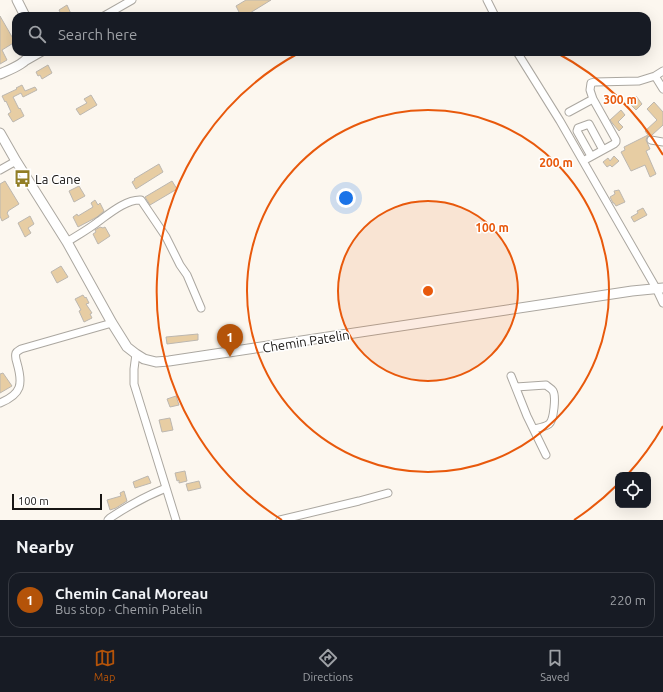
<!DOCTYPE html>
<html lang="en">
<head>
<meta charset="utf-8">
<style>
  :root { --surface:#171b24; --page:#242831; --text:#f1f3f6; --muted:#9ea1a6; --line:#363941; --accent:#b45309 }
  body { margin:0; font-family:Ubuntu,sans-serif; background:var(--page); color:var(--text) }
  .controls { position:absolute; right:12px; bottom:12px; display:grid; overflow:hidden; border-radius:8px; box-shadow:0 4px 16px #0002 }
  .controls button { width:36px; height:36px; display:grid; place-items:center; padding:0; border:0; border-bottom:1px solid var(--line); background:var(--surface); color:var(--text); font:20px sans-serif }
  .scale { position:absolute; left:12px; bottom:10px; width:90px; box-sizing:border-box; padding-left:4px; border:2px solid #181614; border-top:0; font-size:11px; line-height:14px; white-space:nowrap; color:#181614; -webkit-text-stroke:3px #fff; paint-order:stroke }
  .you { position:absolute; left:346px; top:198px; width:14px; height:14px; margin:-10px; border:3px solid #fff; border-radius:50%; background:#1a73e8; box-shadow:0 0 0 6px #1a73e833 }
  .badge { display:grid; place-items:center; width:26px; height:26px; border-radius:50%; background:var(--accent); color:#fff; font-size:13px; font-weight:700 }
  .pin { position:absolute; translate:-50% -33px; filter:drop-shadow(0 1px 2px #0008) }
  .pin::after { content:''; position:absolute; top:21px; width:14px; height:12px; background:inherit; clip-path:polygon(0 0,100% 0,50% 100%) }
  .list { margin:0; padding:0; list-style:none }
  h2 { display:flex; justify-content:space-between; align-items:center; height:52px; margin:0; padding:0 16px; font-size:17px }
  h2 small { font-size:13px; font-weight:400; color:var(--muted) }
  .list li { display:grid; grid-template-columns:26px 1fr auto; gap:12px; align-items:center; box-sizing:border-box; height:56px; margin:0 8px 8px; padding:0 8px; border:1px solid var(--line); border-radius:12px }
  .list b { display:block; font-size:15px; white-space:nowrap }
  .list p { margin:0; font-size:13px; white-space:nowrap; color:var(--muted) }
  .list em { font-size:13px; font-style:normal; color:var(--muted) }
  .icon { flex:none; width:22px; height:22px; fill:none; stroke:currentColor; stroke-width:2; stroke-linecap:round; stroke-linejoin:round }
  .map { position:relative; flex:none; width:663px; height:520px; overflow:hidden }
  .search { position:absolute; background:var(--surface); box-shadow:0 4px 16px #0002; left:12px; right:12px; top:12px; height:44px; display:flex; align-items:center; gap:10px; box-sizing:border-box; padding:0 14px; border-radius:12px; color:var(--muted); font-size:15px }
  .sheet { height:116px; background:var(--surface) }
  nav { display:flex; justify-content:space-around; align-items:center; box-sizing:border-box; height:56px; border-top:1px solid var(--line); background:var(--surface); font-size:11px; color:var(--muted) }
  nav a { display:grid; justify-items:center; gap:2px }
  nav .on { color:var(--accent) }
  .map>svg:first-child { display:block }
  .building { fill:#e7cda3; stroke:#bcb7b0 }
  .lines { fill:none; stroke-linecap:round; stroke-linejoin:round }
  .minor-casing { stroke:#aba7a0; stroke-width:9 }
  .major-casing { stroke:#aba7a0; stroke-width:11 }
  .minor { stroke:#fff; stroke-width:7 }
  .major { stroke:#fff; stroke-width:9 }
  .ring { fill:none; stroke:#e8590c; stroke-width:2 }
  .labels { text-anchor:middle; stroke-width:3; stroke-linejoin:round; paint-order:stroke }
  .poi-label { font-size:13px; fill:#181614; stroke:#fff; text-anchor:start }
  .street-label { font-size:13px; fill:#181614; stroke:#fff }
  .centre { fill:#e8590c; stroke:#fff; stroke-width:2 }
  .ring-label { font-size:12px; text-anchor:middle; font-weight:bold; fill:#e8590c; stroke:#fff; stroke-width:3; stroke-linejoin:round; paint-order:stroke }
</style>
</head>
<body>
<div class="map">
<svg width="663" height="520" viewBox="0 0 663 520">
  <rect width="100%" height="100%" fill="#fcf7ef"/>
  <path class="building" d="M246 0H271L245 16H241L236 6Z
    M67 5 72 16H62L59 10Z
    M0 16 15 42 2 50 7 60 0 64Z
    M48 65 52 73 42 79 40 75 38 76 36 72Z
    M22 85 25 91 35 87 37 90 23 97 21 93 13 97 19 109 20 108 24 116 13 122 8 114 11 112 6 101 5 102 2 96 17 89 16 88Z
    M91 95 97 105 80 115 76 109 87 103 84 99Z
    M636 96 642 104 636 110 629 103Z
    M654 102 663 112V125L652 135 647 137 646 140 650 149 646 151 656 174 650 177 645 165 631 171 621 152 625 150 624 147 648 135 645 131 657 120 647 109Z
    M621 110 625 115 618 122 623 127 619 131 613 124 610 120Z
    M614 156 619 161 612 167 610 165 607 167 603 162 608 158 610 161Z
    M159 164 163 172 136 189 132 182 135 180 134 179Z
    M5 181 19 204 8 211V212L7 213 9 217 2 221 0 216V184Z
    M172 181 177 189 150 205 145 197Z
    M79 186 85 196 74 202 69 191Z
    M619 190 625 202 616 206 614 203H613L610 197 615 194 614 191Z
    M95 200 98 205 100 203 104 211 97 217 78 227 73 217 77 214 78 216 93 207 91 203Z
    M643 208 647 215 634 222 631 217 638 213 637 211Z
    M30 216 34 224 28 228 31 233 25 237 18 223Z
    M100 227 103 228 105 227 110 236 98 244 93 234 96 232 95 230Z
    M61 266 68 277 57 283 51 272Z
    M83 295 85 298 86 297 89 303 86 304 92 313 90 314 92 318 84 322 79 311 81 310 75 299Z
    M198 334V340L167 344 166 337Z
    M3 373 12 386 0 393V374Z
    M176 396 179 405 170 407 167 399Z
    M170 418 173 430 162 432 159 420Z
    M185 471 187 481 179 483V480L177 481 175 473Z
    M148 476 151 483 135 488 133 482Z
    M199 481 201 488 188 491 186 484Z
    M124 491 127 501 116 508 110 510 107 500 121 496 120 493Z"/>
  <g class="lines">
    <defs>
      <path id="minor" d="M487 0 495 16
        M104 16 132 0
        M517 52 560 121 656 288 663 303
        M28 60 42 52
        M655 76 663 89
        M593 99 590 90 591 83 595 82 639 81 655 76 663 71
        M569 112 593 99 616 140V142L614 144 583 161
        M651 140 663 142
        M591 156 577 131 578 128 589 124 603 150
        M0 170 16 161
        M67 242C78 235 89 229 99 221 110 213 127 199 141 200L166 237 180 265 187 275 201 308
        M136 354 134 369V384L176 520
        M511 376 527 416 546 455
        M516 387 546 385C548 387 551 388 553 391 556 396 554 420 549 424 545 427 538 428 534 429
        M0 403C22 394 23 384 17 363 16 360 15 356 16 353 17 351 20 350 21 349L112 323
        M108 520 110 518C128 506 146 496 166 488
        M280 520 359 501 388 493"/>
      <path id="major" d="M17 0 25 16
        M0 74C11 69 26 64 32 52
        M0 133 16 161 67 242 112 323 127 347 136 354 144 359 156 362 169 361 632 291 663 288"/>
    </defs>
    <use href="#minor" class="minor-casing"/>
    <use href="#major" class="major-casing"/>
    <use href="#minor" class="minor"/>
    <use href="#major" class="major"/>
  </g>
  <circle cx="428" cy="291" r="90" fill="#e8590c" fill-opacity=".12"/>
  <g class="ring">
    <circle cx="428" cy="291" r="90"/>
    <circle cx="428" cy="291" r="181"/>
    <path d="M663 426A271 271 0 0 1 628 474M618 484A271 271 0 0 1 574 520M282 520A271 271 0 0 1 299 53M557 53A271 271 0 0 1 663 155"/>
  </g>
  <defs>
    <symbol id="bus-bare" viewBox="-9 -9 18 18"><path d="M-5-6H5V4H4V6H2V4H-2V6H-4V4H-5ZM-3.5-4V0h7V-4ZM-3.5 1.2v1.5H-2V1.2ZM2 1.2v1.5H3.5V1.2Z" fill="#927e25" stroke="#fff" stroke-width="2.5" paint-order="stroke"/></symbol>
  </defs>
  <g fill-rule="evenodd">
    <use href="#bus-bare" x="10" y="166" width="25" height="25"/>
  </g>
  <g class="labels">
    <g class="poi-label">
      <text x="35" y="184">La Cane</text>
    </g>
    <g class="street-label">
      <text transform="translate(306 341) rotate(-9)" y="5">Chemin Patelin</text>
    </g>
  </g>
  <circle cx="428" cy="291" r="6" class="centre"/>
  <g class="ring-label">
    <text x="620" y="104">300 m</text>
    <text x="556" y="167">200 m</text>
    <text x="492" y="232">100 m</text>
  </g>
</svg>
<div class="controls">
<button><svg class="icon" aria-label="locate" viewBox="0 0 24 24"><circle cx="12" cy="12" r="6"/><path d="M12 2v4M12 18v4M2 12h4M18 12h4"/></svg></button>
</div>
<div class="scale">100 m</div>
<div class="you"></div>
<div class="pin badge" style="left:230px;top:357px">1</div>
<div class="search"><svg class="icon" aria-label="search" viewBox="0 0 24 24"><circle cx="10" cy="10" r="6"/><path d="M15 15l6 6"/></svg>Search here</div>
</div>
<section class="sheet">
<h2>Nearby<small></small></h2>
<ul class="list">
<li><span class="badge">1</span><div><b>Chemin Canal Moreau</b><p>Bus stop · Chemin Patelin</p></div><em>220 m</em></li>
</ul>
</section>
<nav>
<a class="on"><svg class="icon" aria-label="map" viewBox="0 0 24 24"><path d="M3 6l6-2 6 2 6-2v14l-6 2-6-2-6 2zM9 4v14M15 6v14"/></svg>Map</a>
<a><svg class="icon" aria-label="directions" viewBox="0 0 24 24"><path d="M12 3l9 9-9 9-9-9zM9 14v-3h6M13 9l2 2-2 2"/></svg>Directions</a>
<a><svg class="icon" aria-label="saved" viewBox="0 0 24 24"><path d="M7 4h10v16l-5-4-5 4z"/></svg>Saved</a>
</nav>
</body>
</html>
